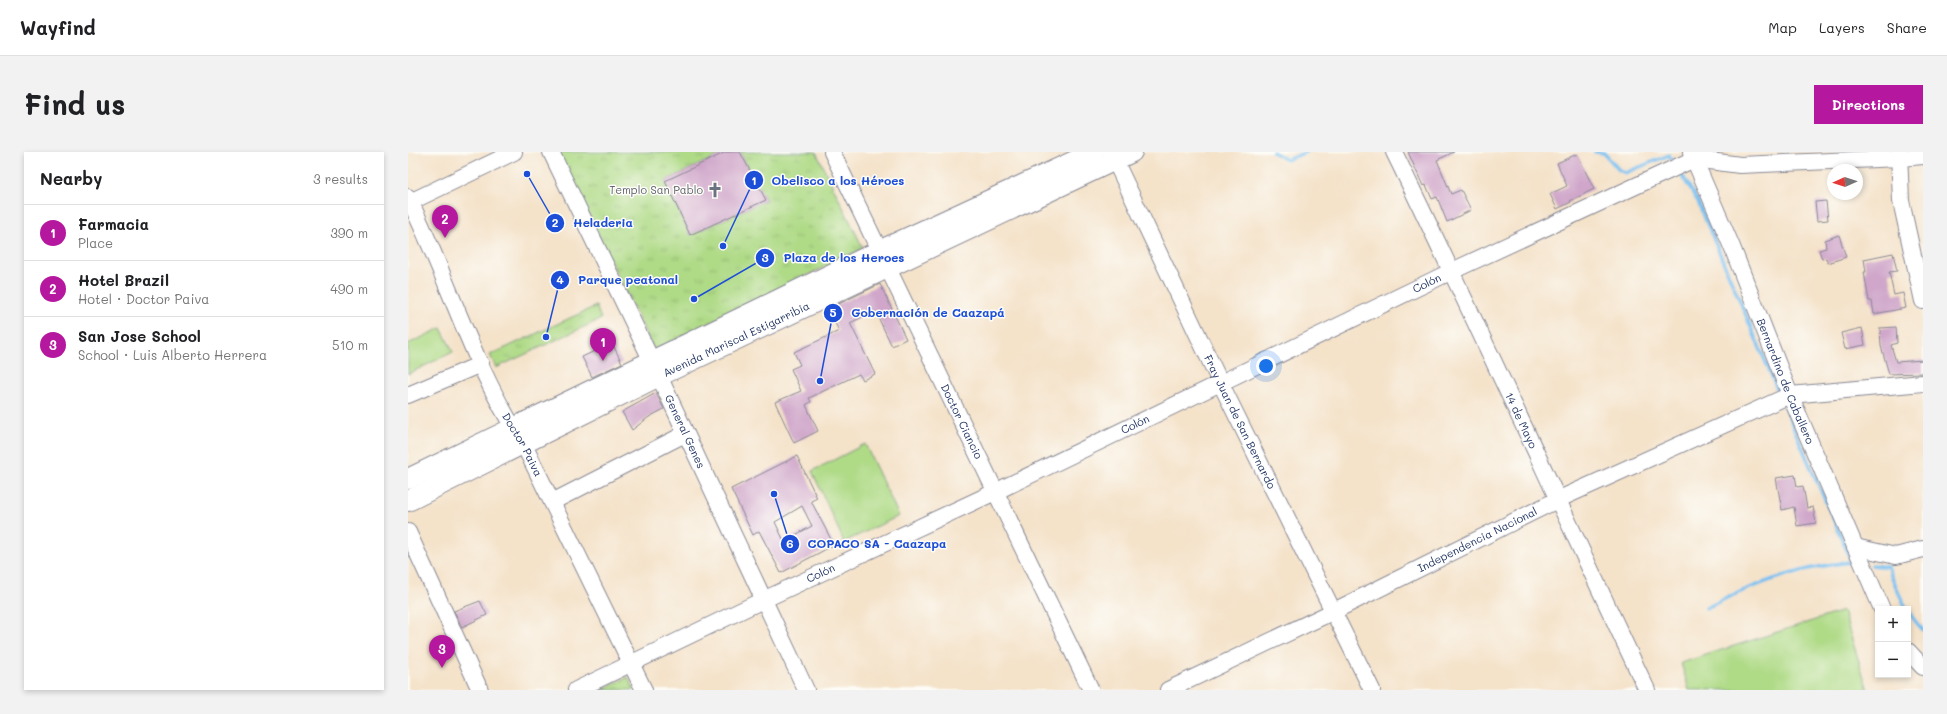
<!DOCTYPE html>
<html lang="en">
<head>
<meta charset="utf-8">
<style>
  :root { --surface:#fff; --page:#f2f2f2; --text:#202124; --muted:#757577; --line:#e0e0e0; --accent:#b5179e }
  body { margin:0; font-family:Mali,sans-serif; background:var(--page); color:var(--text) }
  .controls { position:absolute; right:12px; bottom:12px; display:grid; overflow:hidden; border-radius:0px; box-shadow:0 2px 6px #0003 }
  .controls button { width:36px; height:36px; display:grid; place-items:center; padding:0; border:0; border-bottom:1px solid var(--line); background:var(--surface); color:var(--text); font:20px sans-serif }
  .compass { position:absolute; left:1419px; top:12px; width:36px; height:36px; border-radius:50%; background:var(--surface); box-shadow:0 2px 6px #0003; rotate:267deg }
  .you { position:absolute; left:858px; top:214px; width:14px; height:14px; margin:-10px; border:3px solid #fff; border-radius:50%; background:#1a73e8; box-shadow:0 0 0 6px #1a73e833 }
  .badge { display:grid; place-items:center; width:26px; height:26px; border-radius:50%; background:var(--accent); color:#fff; font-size:13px; font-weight:700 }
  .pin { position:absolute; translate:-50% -33px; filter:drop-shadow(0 1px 2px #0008) }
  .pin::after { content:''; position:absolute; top:21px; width:14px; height:12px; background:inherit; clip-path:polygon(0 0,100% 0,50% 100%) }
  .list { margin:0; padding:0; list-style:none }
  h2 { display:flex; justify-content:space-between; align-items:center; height:52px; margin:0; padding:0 16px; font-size:17px }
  h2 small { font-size:13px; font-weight:400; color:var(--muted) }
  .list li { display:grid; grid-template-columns:26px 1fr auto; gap:12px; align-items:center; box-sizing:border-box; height:56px; padding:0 16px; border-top:1px solid var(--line) }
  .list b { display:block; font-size:15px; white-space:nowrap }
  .list p { margin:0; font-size:13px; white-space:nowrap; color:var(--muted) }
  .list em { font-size:13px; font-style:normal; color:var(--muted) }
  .map { position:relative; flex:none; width:1515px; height:538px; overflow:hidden; border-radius:0px }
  header { display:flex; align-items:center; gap:24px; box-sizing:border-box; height:56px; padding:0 20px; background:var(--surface); border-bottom:1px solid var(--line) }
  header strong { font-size:19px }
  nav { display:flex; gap:22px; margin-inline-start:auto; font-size:14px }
  .intro { display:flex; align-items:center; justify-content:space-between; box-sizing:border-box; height:96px; padding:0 24px }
  h1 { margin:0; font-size:28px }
  .button { padding:10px 18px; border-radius:0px; background:var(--accent); color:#fff; font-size:14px; font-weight:700 }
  main { display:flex; gap:24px; padding:0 24px }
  aside { flex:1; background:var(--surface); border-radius:0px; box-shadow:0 2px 6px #0003 }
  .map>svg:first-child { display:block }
  .park { fill:url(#park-tufts); stroke:#658472 }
  .pitch { fill:#afda86; stroke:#658472 }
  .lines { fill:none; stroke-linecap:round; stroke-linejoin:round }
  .stream { stroke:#79c0f1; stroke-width:3.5 }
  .building { fill:#d0a7ca; fill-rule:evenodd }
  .minor-casing { stroke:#888894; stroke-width:18 }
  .major-casing { stroke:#888894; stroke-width:22 }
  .minor { stroke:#fff; stroke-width:16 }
  .major { stroke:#fff; stroke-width:20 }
  .labels { text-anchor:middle; stroke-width:3; stroke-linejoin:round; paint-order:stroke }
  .worship-label { font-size:11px; fill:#5b616d; stroke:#fdfcf7; text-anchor:end }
  .street-label { font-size:11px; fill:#1b2f5e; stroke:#fdfcf7 }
  .leader { fill:none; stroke:#1d4ed8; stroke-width:1.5 }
  .callout-dot { fill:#1d4ed8; stroke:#fdfcf7; stroke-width:1.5 }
  .mark-label { font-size:12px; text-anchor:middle; font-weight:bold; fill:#fff }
  .callout-label { font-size:12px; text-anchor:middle; font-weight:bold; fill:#1d4ed8; stroke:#fdfcf7; stroke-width:3; stroke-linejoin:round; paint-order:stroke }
</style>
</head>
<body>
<header>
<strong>Wayfind</strong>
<nav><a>Map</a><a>Layers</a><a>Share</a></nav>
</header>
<div class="intro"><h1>Find us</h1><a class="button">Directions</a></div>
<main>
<aside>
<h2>Nearby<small>3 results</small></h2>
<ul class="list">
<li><span class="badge">1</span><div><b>Farmacia</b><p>Place</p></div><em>390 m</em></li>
<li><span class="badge">2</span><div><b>Hotel Brazil</b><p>Hotel · Doctor Paiva</p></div><em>490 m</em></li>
<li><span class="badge">3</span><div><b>San Jose School</b><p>School · Luis Alberto Herrera</p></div><em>510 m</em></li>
</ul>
</aside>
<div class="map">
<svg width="1515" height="538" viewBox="0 0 1515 538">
  <defs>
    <pattern id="park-tufts" width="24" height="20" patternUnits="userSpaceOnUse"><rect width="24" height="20" fill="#afda86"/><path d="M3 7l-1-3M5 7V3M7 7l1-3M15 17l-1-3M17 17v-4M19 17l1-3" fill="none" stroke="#96bb76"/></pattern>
  </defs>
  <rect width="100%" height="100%" fill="#fdfcf7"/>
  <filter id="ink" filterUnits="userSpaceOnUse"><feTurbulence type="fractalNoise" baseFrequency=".025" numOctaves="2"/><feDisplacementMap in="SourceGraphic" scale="8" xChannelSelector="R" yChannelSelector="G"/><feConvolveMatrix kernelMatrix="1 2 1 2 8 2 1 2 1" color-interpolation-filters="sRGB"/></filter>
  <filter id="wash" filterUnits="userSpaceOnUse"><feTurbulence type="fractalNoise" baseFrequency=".012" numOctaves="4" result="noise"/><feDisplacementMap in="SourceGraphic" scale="16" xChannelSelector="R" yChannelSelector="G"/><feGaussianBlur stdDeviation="0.9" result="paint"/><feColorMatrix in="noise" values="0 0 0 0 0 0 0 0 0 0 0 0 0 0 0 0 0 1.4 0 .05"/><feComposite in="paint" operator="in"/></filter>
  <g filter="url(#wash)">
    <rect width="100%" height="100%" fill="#f4e2c9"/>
    <path class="park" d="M150 0H318L257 29 282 83 358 48 332 0H408L455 96 246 198Z
      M188 154 193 167 88 216 82 203Z
      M220 525 226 538H193Z"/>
    <path class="pitch" d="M33 176 45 200 0 222V192Z
      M457 292 491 364 436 390 404 319Z
      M1435 459 1460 538H1281L1273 511Z"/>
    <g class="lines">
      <path class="stream" d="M865 0 879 8 898 0
        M1187 0 1196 1 1211 18 1217 21 1261 3 1263 7
        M1274 23 1290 50 1370 239
        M1377 256 1444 410
        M1464 413 1480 415C1488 436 1498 461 1515 478
        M1298 456C1343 433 1392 415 1442 410"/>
    </g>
    <g id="blocks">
      <path class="building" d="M318 0H332L358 48 282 83 257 29Z
        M1000 0H1046L1029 8 1043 42 1053 38 1063 58 1039 70 1029 45 1024 47 1018 33 1015 34Z
        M1169 2 1186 37 1162 49 1163 50 1149 57 1142 42 1159 34 1149 11Z
        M1418 49 1420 68 1409 69 1407 50Z
        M1431 83 1438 105 1420 111 1418 106 1414 107 1411 98 1418 96 1417 88Z
        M1485 101 1489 119 1481 120 1486 143 1495 141 1498 156 1466 162 1464 149H1461L1456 120H1458L1456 107Z
        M472 132 498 187 484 194 467 159 442 171 467 222 455 228 451 222 401 246 403 250 398 253 410 279 386 291 367 250 393 239 383 217 392 213 386 200 431 179 420 157Z
        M1488 175 1489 191 1483 193 1488 210 1515 208V221L1481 222 1473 194 1472 176Z
        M1454 176 1457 193 1437 197 1433 181Z
        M204 191 214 211 184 225 174 205Z
        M248 241 256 257 241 265 224 278 214 260Z
        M389 304 409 346 403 349 426 393 373 421 351 379 345 383 323 337ZM394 354 404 374 376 389 367 370Z
        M1387 323 1389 335 1395 334 1399 356 1405 355 1408 371 1389 374 1386 355 1374 358 1368 326Z
        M72 449 79 463 54 475 46 459Z"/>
    </g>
  </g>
  <g filter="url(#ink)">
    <use href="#blocks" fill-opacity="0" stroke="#888894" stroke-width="1"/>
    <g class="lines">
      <defs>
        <g id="minor">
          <path id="s1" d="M143 0 251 224 398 538"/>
          <path id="s2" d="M424 0 683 538"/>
          <path id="s3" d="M703 0 813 232 964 538"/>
          <path id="s4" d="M986 0C1073 178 1154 359 1239 538"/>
          <path id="s5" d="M1283 0 1324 95 1382 243 1474 457"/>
          <path d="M1491 0 1493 49 1515 149"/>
          <path d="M1286 7 1332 13 1492 6 1515 4"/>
          <path id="s6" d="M0 45C40 125 65 216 115 291L236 538"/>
          <path d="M0 51 106 0"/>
          <path d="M0 243 73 212"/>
          <path d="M144 350 277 282"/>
          <path d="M0 380 72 538"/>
          <path d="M1447 395 1488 404 1515 397"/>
          <path d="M1500 499 1515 515"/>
          <path id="s7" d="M168 538 355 448 587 340 1044 119 1286 7"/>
          <path id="s8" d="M760 538 926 459 1149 348 1382 243 1515 231"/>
        </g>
        <g id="major">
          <path d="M0 327 471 99 686 0"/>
          <path id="s9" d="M0 349 251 224 724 0"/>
        </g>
      </defs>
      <use href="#minor" class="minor-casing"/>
      <use href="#major" class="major-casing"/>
      <use href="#minor" class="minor"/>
      <use href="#major" class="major"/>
    </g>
  </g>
  <defs>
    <symbol id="church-bare" viewBox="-9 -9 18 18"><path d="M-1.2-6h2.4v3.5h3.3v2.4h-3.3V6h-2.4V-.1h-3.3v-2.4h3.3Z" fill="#6b7280" stroke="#fdfcf7" stroke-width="2.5" paint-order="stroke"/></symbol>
  </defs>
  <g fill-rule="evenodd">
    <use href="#church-bare" x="296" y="27" width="22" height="22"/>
  </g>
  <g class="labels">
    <g class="worship-label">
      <text x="295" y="42">Templo San Pablo</text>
    </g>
    <g class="street-label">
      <text dy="4" stroke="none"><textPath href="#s7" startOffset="943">Colón</textPath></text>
      <text dy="4" stroke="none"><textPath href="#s9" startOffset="366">Avenida Mariscal Estigarribia</textPath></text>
      <text dy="4" stroke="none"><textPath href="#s5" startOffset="248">Bernardino de Caballero</textPath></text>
      <text dy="4" stroke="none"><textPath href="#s2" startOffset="299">Doctor Ciancio</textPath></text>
      <text dy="4" stroke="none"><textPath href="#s4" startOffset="297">14 de Mayo</textPath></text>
      <text dy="4" stroke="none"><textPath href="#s3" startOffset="299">Fray Juan de San Bernardo</textPath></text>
      <text dy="4" stroke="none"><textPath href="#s7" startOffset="619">Colón</textPath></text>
      <text dy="4" stroke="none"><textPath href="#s1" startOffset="310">General Genes</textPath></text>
      <text dy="4" stroke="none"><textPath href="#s6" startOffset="273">Doctor Paiva</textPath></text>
      <text dy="4" stroke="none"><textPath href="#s8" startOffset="344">Independencia Nacional</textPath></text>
      <text dy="4" stroke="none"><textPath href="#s7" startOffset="271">Colón</textPath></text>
    </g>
  </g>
  <path class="leader" d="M315 94L346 28M119 22L147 71M286 147L357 106M138 185L152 128M412 229L425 161M366 342L382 392"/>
  <g class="callout-dot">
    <circle cx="315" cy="94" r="4"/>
    <circle cx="119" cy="22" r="4"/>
    <circle cx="286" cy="147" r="4"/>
    <circle cx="138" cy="185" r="4"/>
    <circle cx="412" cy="229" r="4"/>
    <circle cx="366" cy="342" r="4"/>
    <circle cx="346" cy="28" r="10"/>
    <circle cx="147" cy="71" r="10"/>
    <circle cx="357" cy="106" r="10"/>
    <circle cx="152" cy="128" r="10"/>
    <circle cx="425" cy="161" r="10"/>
    <circle cx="382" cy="392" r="10"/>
  </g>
  <g class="mark-label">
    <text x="346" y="33">1</text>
    <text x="147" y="75">2</text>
    <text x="357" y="110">3</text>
    <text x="152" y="132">4</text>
    <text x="425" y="165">5</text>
    <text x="382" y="396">6</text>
  </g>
  <g class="callout-label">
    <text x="430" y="33">Obelisco a los Héroes</text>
    <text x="195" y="75">Heladeria</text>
    <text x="436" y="110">Plaza de los Heroes</text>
    <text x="220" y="132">Parque peatonal</text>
    <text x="520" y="165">Gobernación de Caazapá</text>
    <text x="469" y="396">COPACO SA - Caazapa</text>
  </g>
</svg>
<div class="controls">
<button>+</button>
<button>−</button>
</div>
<svg class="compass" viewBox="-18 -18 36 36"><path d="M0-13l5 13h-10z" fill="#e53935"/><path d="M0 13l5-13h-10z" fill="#757577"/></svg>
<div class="you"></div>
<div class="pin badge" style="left:195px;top:209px">1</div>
<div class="pin badge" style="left:37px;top:86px">2</div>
<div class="pin badge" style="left:34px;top:516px">3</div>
</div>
</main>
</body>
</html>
